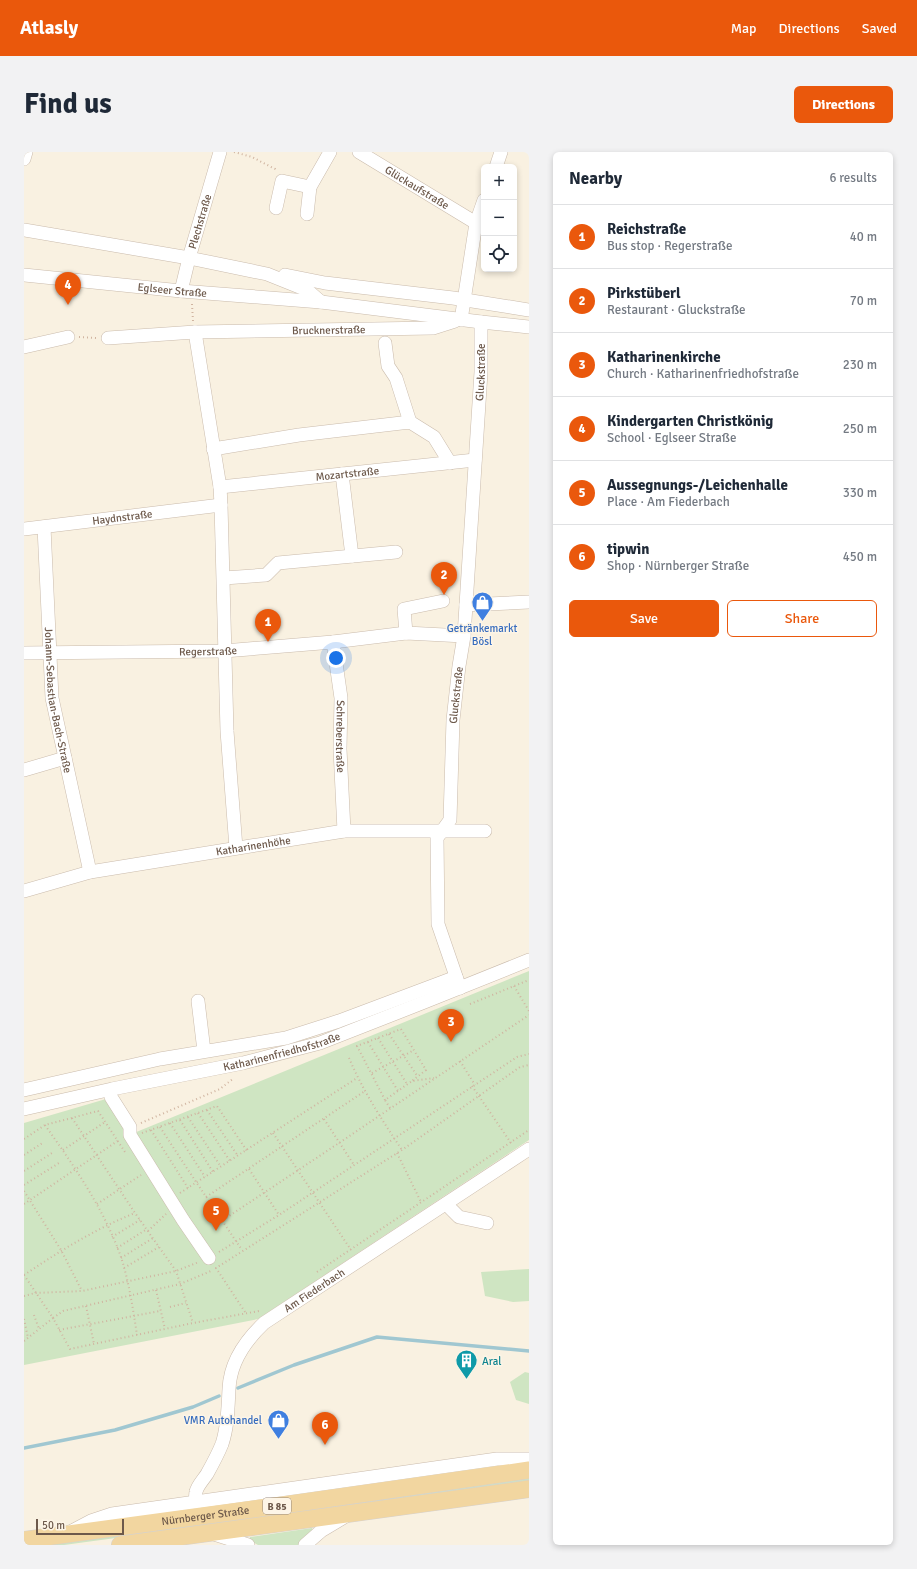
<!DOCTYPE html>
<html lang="en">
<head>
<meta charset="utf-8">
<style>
  :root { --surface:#fff; --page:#f2f2f3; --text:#1f2937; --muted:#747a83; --line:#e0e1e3; --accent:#ea580c }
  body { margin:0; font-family:Signika,sans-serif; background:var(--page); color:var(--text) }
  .controls { position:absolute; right:12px; top:12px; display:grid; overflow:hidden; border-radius:6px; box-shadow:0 2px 6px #0003 }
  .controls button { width:36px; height:36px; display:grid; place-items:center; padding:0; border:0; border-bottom:1px solid var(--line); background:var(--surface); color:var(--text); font:20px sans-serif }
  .scale { position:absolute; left:12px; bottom:10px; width:88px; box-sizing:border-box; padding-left:4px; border:2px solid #6d594b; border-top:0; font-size:11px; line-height:14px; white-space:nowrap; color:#6d594b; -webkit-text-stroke:3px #fdf5e7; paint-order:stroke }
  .you { position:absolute; left:312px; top:506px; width:14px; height:14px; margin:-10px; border:3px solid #fff; border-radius:50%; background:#1a73e8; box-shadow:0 0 0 6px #1a73e833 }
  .badge { display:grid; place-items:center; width:26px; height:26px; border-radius:50%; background:var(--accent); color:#fff; font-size:13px; font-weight:700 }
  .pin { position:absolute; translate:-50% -33px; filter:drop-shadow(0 1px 2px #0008) }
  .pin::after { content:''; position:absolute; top:21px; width:14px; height:12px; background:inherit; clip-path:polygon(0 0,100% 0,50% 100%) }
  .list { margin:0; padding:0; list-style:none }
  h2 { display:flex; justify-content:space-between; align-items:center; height:52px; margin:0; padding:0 16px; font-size:17px }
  h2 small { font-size:13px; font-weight:400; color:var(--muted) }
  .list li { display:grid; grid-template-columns:26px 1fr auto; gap:12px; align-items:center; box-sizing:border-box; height:64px; padding:0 16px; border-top:1px solid var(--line) }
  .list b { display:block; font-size:15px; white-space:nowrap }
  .list p { margin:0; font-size:13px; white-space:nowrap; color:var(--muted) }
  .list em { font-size:13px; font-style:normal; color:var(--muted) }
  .actions { display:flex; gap:8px; padding:12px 16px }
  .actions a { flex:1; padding:9px 0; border:1px solid var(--accent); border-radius:6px; text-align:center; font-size:14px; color:var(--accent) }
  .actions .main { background:var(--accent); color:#fff }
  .icon { flex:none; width:22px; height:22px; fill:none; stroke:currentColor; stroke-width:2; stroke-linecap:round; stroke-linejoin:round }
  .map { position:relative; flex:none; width:505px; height:1393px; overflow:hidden; border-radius:6px }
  header { display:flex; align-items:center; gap:24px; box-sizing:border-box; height:56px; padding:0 20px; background:var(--accent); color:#fff }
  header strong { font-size:19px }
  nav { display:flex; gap:22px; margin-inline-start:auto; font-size:14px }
  .intro { display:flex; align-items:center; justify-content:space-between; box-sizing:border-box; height:96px; padding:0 24px }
  h1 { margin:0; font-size:28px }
  .button { padding:10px 18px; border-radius:6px; background:var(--accent); color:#fff; font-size:14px; font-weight:700 }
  main { display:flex; gap:24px; padding:0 24px }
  aside { flex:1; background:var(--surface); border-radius:6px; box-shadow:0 2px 6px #0003 }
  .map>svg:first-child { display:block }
  .green { fill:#cfe5c2 }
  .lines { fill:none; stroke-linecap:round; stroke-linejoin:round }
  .stream { stroke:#a0c7d1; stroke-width:3.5 }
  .minor-casing { stroke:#cabbac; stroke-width:14 }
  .major-casing { stroke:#d6d1cd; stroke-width:18 }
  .path { stroke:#d0b4a0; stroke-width:2; stroke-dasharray:1 3; stroke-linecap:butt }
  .minor { stroke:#fff; stroke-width:13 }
  .major { stroke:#f2d6a0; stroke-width:17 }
  .labels { text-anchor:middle; stroke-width:3; stroke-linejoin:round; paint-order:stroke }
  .shield { fill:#fdf5e7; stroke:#98887a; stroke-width:1 }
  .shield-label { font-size:10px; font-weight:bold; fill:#6d594b }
  .street-label { font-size:11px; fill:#6d594b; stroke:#fdf5e7 }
  .shop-label { font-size:11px; fill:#366cbe; stroke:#fdf5e7 }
  .culture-label { font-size:11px; fill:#0d838f; stroke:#fdf5e7; text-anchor:start }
</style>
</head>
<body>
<header>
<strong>Atlasly</strong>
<nav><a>Map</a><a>Directions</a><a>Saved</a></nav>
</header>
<div class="intro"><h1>Find us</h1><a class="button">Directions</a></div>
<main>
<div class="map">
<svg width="505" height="1393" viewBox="0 0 505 1393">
  <rect width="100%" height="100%" fill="#f9f1e1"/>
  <path class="green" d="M505 819V988L234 1167 0 1213V971L82 947 105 983Z
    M505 1117V1149L489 1150 461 1144 457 1120Z
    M501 1220 505 1221V1252L492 1248 486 1230Z
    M505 1326V1330L40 1393H16Z
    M288 1376 289 1378 275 1393H234L225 1388 226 1385Z"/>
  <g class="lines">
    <path class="stream" d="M214 1236 270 1213 353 1185 505 1199
      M0 1296 91 1278 169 1255 195 1244"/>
    <defs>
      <g id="minor">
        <path id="s1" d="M335 0 452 71"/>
        <path d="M0 7 2 0"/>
        <path d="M472 15 477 0"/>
        <path d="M252 56 258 29 286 35"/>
        <path d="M283 62 286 35 306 0"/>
        <path d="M0 78 165 106 243 122 283 138 297 150"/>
        <path id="s2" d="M0 123 157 139 297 150 457 170 505 175"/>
        <path d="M261 123 301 131 429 146 505 158"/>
        <path id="s3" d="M157 139 165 106 196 0"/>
        <path d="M437 168 452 71 460 48"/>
        <path d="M171 180 196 335 197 353 203 579 212 696"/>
        <path id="s4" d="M84 186 171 180 409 176 431 169"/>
        <path d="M361 191 364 214 372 226 386 270"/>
        <path d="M0 195 44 185"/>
        <path d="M189 297 275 283 386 270 410 285 426 311"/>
        <path d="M318 322 328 404"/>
        <path id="s5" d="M196 335 451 308"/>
        <path id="s6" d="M20 375 28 546 66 720"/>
        <path id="s7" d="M0 377 197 353"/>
        <path d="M200 426 242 423 254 411 372 400"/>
        <path d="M442 453 505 450"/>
        <path d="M382 481 380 457 419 449"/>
        <path id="s8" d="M309 490 317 546 316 597 320 679"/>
        <path id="s9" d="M0 501 200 499 309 490 382 481 440 484"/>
        <path d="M0 618 41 606"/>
        <path id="s10" d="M0 739 66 720 320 679H461"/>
        <path id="s11" d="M436 836 414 772 413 686 426 668 429 568 435 514 440 484 457 220V170"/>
        <path d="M174 849 180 899"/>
        <path d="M0 938 136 907 262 886 315 869 432 825"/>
        <path d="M87 945 106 975V983L159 1068 185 1106"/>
        <path id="s12" d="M0 957 88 937 219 911 296 891 398 851 505 808"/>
        <path d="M422 1052 435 1065 463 1071"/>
        <path id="s13" d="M172 1350C172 1347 171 1343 172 1340 173 1334 179 1328 183 1322 188 1313 194 1302 198 1292 204 1274 204 1255 205 1237 206 1211 222 1188 240 1171L505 997"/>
        <path d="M48 1379 67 1369 88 1362 473 1307H505"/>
        <path d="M190 1382 224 1393"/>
        <path d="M281 1393 297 1379 322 1364"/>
      </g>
      <g id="major">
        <path id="s14" d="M0 1388 266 1352 505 1318"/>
        <path d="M96 1393 505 1337"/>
      </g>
    </defs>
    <use href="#minor" class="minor-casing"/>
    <use href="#major" class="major-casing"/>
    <path class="path" d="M210 0 228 5 251 17 252 19
      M168 152 169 169
      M55 185 72 186
      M490 834 505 859
      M446 852 505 828
      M365 882 394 925
      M354 886 383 932
      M344 890 374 939
      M325 906C339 939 358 968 378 998
      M436 909 451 933
      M348 921 390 898
      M448 934 487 991
      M361 948 333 894 377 877 402 918 388 929
      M366 956 361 948 388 929 410 926
      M183 958 214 1004
      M174 961 206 1009
      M164 965 197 1015
      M48 966 111 1061 152 1119 169 1171
      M300 967 330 1013
      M156 968 189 1020
      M117 971 196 937 210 926
      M146 971 181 1025
      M21 973C50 1014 80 1057 97 1105 105 1130 109 1157 113 1183
      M136 975C163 1017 191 1058 218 1098
      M127 978 164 1036
      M118 981 193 954 223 999
      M249 981 327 1098
      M0 987 21 973 74 959 101 1000
      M39 998 81 970
      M373 1001 397 1050
      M0 1003 20 990
      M225 1017 255 1063
      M0 1019 28 1001
      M0 1033 35 1011
      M0 1039 37 1098 58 1139
      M156 1041 333 926
      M182 1045 341 939
      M0 1052 95 988
      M73 1052 117 1023
      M199 1068 315 991 505 863
      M124 1079 142 1062
      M88 1085 116 1068
      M93 1096 123 1077
      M195 1100 255 1063 493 905 505 902
      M97 1106 129 1086
      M100 1116 135 1095
      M293 1120 505 978
      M0 1123 29 1166 39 1159 156 1132 187 1119
      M0 1123C36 1099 71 1077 111 1061
      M132 1138 141 1177
      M0 1144 11 1141 58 1139 152 1119 175 1110
      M62 1154 70 1192
      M146 1155 162 1151
      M221 1160 192 1116 378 998 496 915 505 913
      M10 1163 15 1177
      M0 1167 4 1186
      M35 1178 136 1159
      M0 1189 29 1166 46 1197 169 1171 235 1159"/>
    <use href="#minor" class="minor"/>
    <use href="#major" class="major"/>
  </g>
  <defs>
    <symbol id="shop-pin" viewBox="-11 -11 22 30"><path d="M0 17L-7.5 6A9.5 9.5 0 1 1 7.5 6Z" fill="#3f7fe0" stroke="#fdf5e7"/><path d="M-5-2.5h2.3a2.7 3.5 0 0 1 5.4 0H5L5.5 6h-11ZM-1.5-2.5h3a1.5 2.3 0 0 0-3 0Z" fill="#fff"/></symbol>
    <symbol id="building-pin" viewBox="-11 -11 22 30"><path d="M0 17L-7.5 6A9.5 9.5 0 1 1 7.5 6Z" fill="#0f9aa8" stroke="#fdf5e7"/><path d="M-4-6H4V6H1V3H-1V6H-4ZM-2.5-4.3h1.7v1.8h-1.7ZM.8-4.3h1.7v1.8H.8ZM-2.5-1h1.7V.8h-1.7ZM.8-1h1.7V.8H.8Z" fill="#fff"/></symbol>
  </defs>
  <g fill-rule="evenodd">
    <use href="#shop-pin" x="446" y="438" width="25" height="34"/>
    <use href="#building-pin" x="430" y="1196" width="25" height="34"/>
    <use href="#shop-pin" x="242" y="1256" width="25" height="34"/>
  </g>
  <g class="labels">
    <rect class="shield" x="239" y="1346" width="28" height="16" rx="3"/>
    <g class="shield-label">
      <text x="253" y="1358">B 85</text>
    </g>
    <g class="street-label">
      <text dy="4" stroke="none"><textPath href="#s1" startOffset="68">Glückaufstraße</textPath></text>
      <text dy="4" stroke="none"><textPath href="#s3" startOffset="72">Plechstraße</textPath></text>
      <text dy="4" stroke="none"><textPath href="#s2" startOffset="149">Eglseer Straße</textPath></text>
      <text dy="4" stroke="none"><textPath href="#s4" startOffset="221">Brucknerstraße</textPath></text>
      <text dy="4" stroke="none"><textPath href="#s11" startOffset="625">Gluckstraße</textPath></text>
      <text dy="4" stroke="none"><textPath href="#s5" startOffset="128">Mozartstraße</textPath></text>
      <text dy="4" stroke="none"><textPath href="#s7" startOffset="99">Haydnstraße</textPath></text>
      <text dy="4" stroke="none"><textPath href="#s9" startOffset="184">Regerstraße</textPath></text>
      <text dy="4" stroke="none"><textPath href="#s11" startOffset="301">Gluckstraße</textPath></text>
      <text dy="4" stroke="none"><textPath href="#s6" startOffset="174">Johann-Sebastian-Bach-Straße</textPath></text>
      <text dy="4" stroke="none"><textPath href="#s8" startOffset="95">Schreberstraße</textPath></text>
      <text dy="4" stroke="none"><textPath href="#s10" startOffset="234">Katharinenhöhe</textPath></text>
      <text dy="4" stroke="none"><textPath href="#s12" startOffset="264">Katharinenfriedhofstraße</textPath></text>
      <text dy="4" stroke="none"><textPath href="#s13" startOffset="257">Am Fiederbach</textPath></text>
      <text dy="4" stroke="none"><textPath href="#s14" startOffset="183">Nürnberger Straße</textPath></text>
    </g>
    <g class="shop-label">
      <text x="458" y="480">Getränkemarkt<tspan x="458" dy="13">Bösl</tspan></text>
      <text x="238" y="1272" text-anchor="end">VMR Autohandel</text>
    </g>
    <g class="culture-label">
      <text x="458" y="1213">Aral</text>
    </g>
  </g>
</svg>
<div class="controls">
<button>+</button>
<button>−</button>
<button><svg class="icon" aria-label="locate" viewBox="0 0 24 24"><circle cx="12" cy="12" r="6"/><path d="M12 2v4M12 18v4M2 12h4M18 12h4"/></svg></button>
</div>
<div class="scale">50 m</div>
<div class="you"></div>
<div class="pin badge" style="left:244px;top:490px">1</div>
<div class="pin badge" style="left:420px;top:443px">2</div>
<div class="pin badge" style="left:427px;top:890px">3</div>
<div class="pin badge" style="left:44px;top:153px">4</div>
<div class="pin badge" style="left:192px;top:1079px">5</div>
<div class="pin badge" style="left:301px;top:1293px">6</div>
</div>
<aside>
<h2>Nearby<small>6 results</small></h2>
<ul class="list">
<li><span class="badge">1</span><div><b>Reichstraße</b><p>Bus stop · Regerstraße</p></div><em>40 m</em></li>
<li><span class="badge">2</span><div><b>Pirkstüberl</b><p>Restaurant · Gluckstraße</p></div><em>70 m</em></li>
<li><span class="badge">3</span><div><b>Katharinenkirche</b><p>Church · Katharinenfriedhofstraße</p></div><em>230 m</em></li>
<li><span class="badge">4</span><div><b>Kindergarten Christkönig</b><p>School · Eglseer Straße</p></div><em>250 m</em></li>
<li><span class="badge">5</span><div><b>Aussegnungs-/Leichenhalle</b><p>Place · Am Fiederbach</p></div><em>330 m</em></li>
<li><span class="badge">6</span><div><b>tipwin</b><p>Shop · Nürnberger Straße</p></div><em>450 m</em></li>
</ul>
<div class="actions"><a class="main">Save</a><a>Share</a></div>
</aside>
</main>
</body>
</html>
